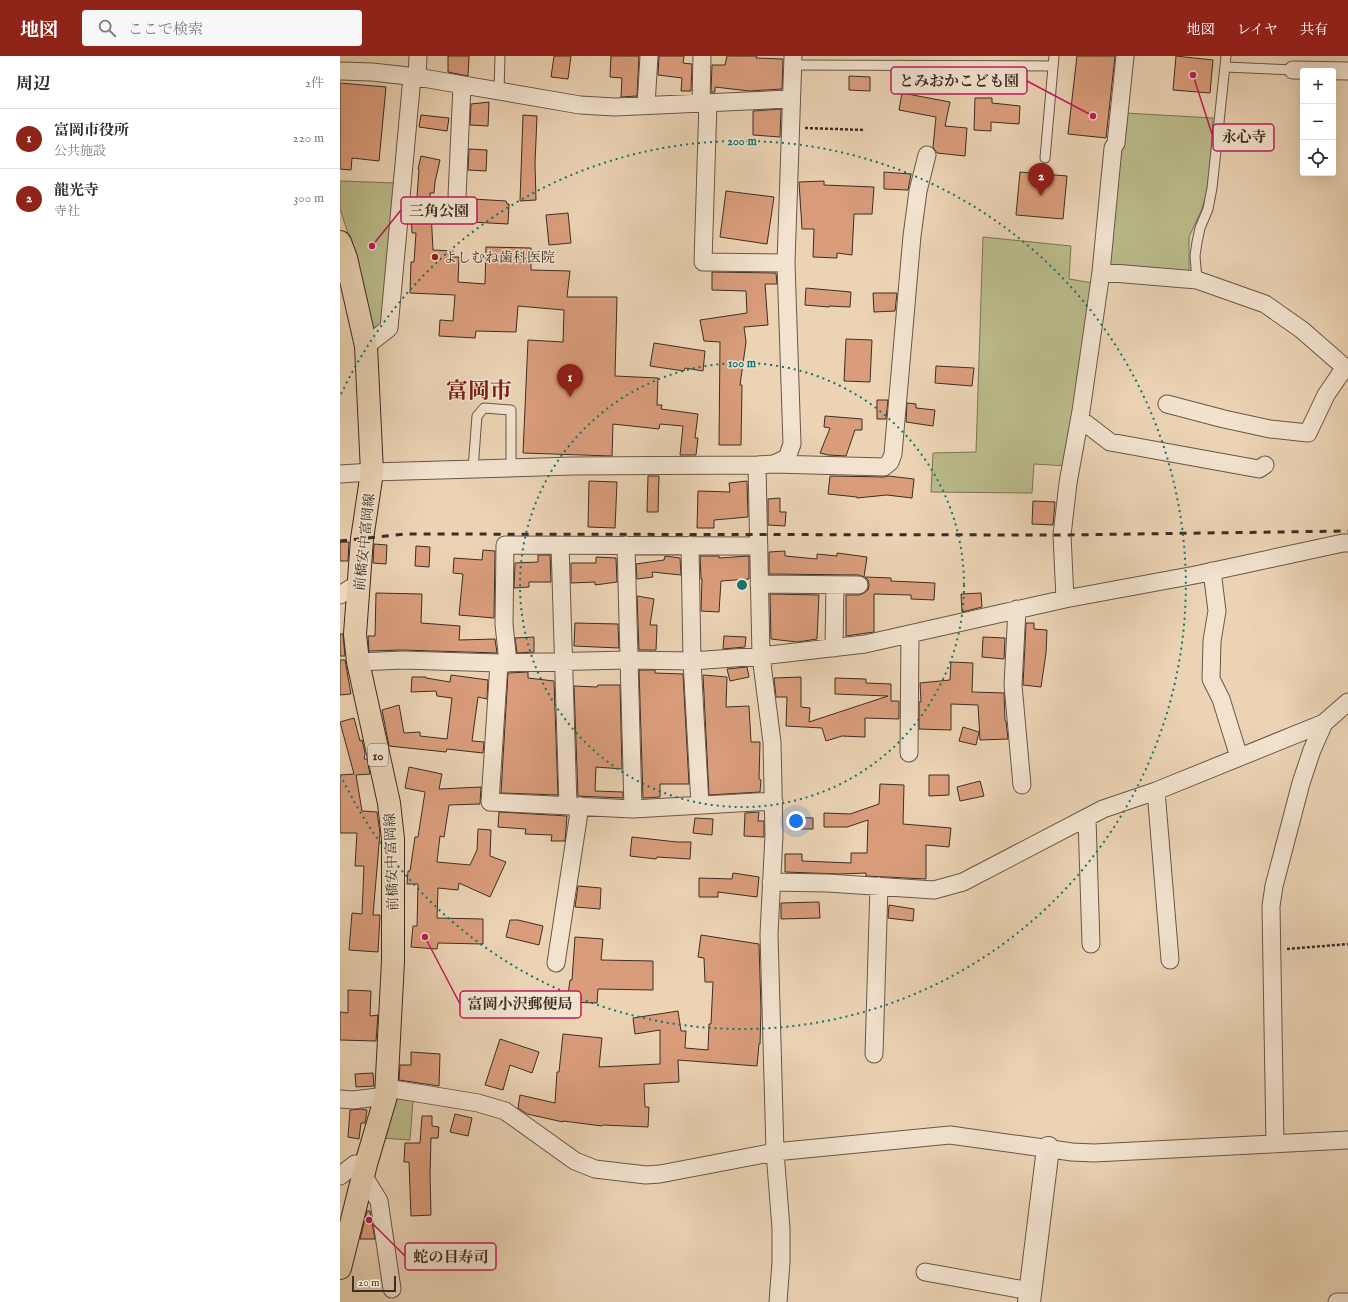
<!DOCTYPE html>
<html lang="ja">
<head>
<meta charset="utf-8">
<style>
  :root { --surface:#fff; --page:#f7f7f7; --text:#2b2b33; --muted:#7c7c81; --line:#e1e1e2; --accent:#8f2418 }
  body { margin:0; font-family:"IM FELL English","Noto Serif JP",serif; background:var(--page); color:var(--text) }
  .controls { position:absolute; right:12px; top:12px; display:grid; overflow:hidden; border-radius:4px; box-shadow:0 4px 16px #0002 }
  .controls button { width:36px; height:36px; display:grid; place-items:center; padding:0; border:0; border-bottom:1px solid var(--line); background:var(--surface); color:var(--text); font:20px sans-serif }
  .scale { position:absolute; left:12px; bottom:10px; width:44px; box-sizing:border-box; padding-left:4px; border:2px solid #3c2e25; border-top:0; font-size:11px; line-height:14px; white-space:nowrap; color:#3c2e25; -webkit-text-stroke:3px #f2e2ce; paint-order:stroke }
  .you { position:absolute; left:456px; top:765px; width:14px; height:14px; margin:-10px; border:3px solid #fff; border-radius:50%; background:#1a73e8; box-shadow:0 0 0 6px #1a73e833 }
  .badge { display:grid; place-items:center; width:26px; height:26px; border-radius:50%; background:var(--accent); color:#fff; font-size:13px; font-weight:700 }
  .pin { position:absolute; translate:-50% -33px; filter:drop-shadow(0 1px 2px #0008) }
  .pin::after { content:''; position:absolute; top:21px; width:14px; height:12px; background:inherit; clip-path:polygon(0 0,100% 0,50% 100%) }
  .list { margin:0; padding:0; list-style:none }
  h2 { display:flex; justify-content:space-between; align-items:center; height:52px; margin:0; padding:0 16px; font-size:17px }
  h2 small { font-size:13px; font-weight:400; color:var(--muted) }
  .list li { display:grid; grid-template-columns:26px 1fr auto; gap:12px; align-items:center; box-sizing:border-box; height:60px; padding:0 16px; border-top:1px solid var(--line) }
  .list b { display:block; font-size:15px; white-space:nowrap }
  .list p { margin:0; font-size:13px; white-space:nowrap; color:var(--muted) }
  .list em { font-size:13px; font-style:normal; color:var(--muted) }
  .icon { flex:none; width:22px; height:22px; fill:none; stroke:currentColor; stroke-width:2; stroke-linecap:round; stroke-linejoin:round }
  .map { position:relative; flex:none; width:1008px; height:1246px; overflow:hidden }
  header { display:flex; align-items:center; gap:24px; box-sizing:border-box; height:56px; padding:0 20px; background:var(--accent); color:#fff }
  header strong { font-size:19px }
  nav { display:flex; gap:22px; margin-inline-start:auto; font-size:14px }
  .search { width:280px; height:36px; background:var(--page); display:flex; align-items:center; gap:10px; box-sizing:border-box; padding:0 14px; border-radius:4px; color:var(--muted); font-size:15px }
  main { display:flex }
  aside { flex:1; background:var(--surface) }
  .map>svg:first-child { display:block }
  .green { fill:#bbbb8b; stroke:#7c7458 }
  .building { fill:#da9d7c; stroke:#3c2e25 }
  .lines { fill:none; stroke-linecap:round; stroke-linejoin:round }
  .service-casing { stroke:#685749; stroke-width:11 }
  .minor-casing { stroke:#685749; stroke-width:19 }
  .tertiary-casing { stroke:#685749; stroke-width:24 }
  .primary-casing { stroke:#3c2e25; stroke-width:24 }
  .path { stroke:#3c2e25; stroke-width:2.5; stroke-dasharray:3 2; stroke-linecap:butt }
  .service { stroke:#f2e2ce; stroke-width:9 }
  .minor { stroke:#f2e2ce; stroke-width:17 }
  .tertiary { stroke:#f2e2ce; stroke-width:22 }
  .primary { stroke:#ebd3b4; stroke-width:22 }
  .rail { stroke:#3c2e25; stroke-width:3; stroke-dasharray:7 7; stroke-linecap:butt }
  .ring { fill:none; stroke:#0f766e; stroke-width:2; stroke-dasharray:2 4 }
  .poi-dot { fill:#8f2418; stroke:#f2e2ce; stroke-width:1.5 }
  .labels { text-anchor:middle; stroke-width:3; stroke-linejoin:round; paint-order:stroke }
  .shield { fill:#f2e2ce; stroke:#736458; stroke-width:1 }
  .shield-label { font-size:13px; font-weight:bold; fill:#3c2e25 }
  .poi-label { font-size:14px; fill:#3c2e25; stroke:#f2e2ce; text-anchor:start }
  .street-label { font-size:14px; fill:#3c2e25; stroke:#f2e2ce }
  .town-label { font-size:22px; font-weight:bold; fill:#7a1f14; stroke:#f2e2ce }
  .centre { fill:#0f766e; stroke:#f2e2ce; stroke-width:2 }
  .ring-label { font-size:12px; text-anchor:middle; font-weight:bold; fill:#0f766e; stroke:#f2e2ce; stroke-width:3; stroke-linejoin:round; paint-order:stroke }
  .leader { fill:none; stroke:#c2185b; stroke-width:1.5 }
  .callout-dot { fill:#c2185b; stroke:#f2e2ce; stroke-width:1.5 }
  .callout { fill:#f2e2ce; stroke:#c2185b; stroke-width:1.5 }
  .callout-label { font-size:15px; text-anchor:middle; font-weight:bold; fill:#3c2e25 }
</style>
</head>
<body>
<header>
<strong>地図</strong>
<div class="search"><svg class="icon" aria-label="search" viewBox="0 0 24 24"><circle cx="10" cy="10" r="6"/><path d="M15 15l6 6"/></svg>ここで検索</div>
<nav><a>地図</a><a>レイヤ</a><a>共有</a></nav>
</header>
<main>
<aside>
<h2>周辺<small>2件</small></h2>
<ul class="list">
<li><span class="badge">1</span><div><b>富岡市役所</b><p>公共施設</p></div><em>220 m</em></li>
<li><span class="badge">2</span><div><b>龍光寺</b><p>寺社</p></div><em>300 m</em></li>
</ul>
</aside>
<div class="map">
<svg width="1008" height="1246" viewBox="0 0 1008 1246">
  <rect width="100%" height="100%" fill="#ebd3b4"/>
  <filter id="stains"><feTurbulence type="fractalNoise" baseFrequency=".005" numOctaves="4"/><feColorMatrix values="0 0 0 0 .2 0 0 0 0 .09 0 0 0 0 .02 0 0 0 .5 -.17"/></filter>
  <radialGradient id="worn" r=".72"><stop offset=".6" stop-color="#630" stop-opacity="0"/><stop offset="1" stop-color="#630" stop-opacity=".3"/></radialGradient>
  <path class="green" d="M785 57 873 62 869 129 862 153 849 181V217L768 210Z
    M0 125 56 127 46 265 35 273 31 269 21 217 0 153Z
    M643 181 731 190 729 223 753 227 728 410 694 408 692 437 591 436 593 397 636 396Z
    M53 1042 73 1045 70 1084 41 1082Z"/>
  <path class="building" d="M108 0H129L128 20 108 16Z
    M214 0H231L228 23 211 21Z
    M271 0H299L297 40 281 41 282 22 270 21Z
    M319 0H344L343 7 352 8 351 35H341L342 22 318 19Z
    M387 0H417L416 2 443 3 442 33 409 35 375 31V36H371L372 9H385Z
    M737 0H775L766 82 728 78Z
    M836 0 873 4 870 37 833 34Z
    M509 20 530 21V35L509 34Z
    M0 27 46 31 39 105 12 102 11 114 0 113Z
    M562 37 610 46 605 70 627 72 625 100 597 97 593 91 596 61 559 54Z
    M635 42H652V47L680 50 679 68 651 66V75L634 74Z
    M149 46 148 70 130 69 131 48Z
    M441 53 440 81 413 79V55Z
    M81 59 109 62 107 75 79 71Z
    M183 59 197 60 195 107 196 144 180 145Z
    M129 93 147 94 146 115 128 114Z
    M81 100 100 104 95 126 94 137H90L93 194 113 195 112 201H119L118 226 145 228 146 191 191 192V214L230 215 227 241H277L275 320 318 322 317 349H322L321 353 358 358 355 382H358L356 399H340L343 370 320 368 319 373 273 368 272 400 183 397 188 284 223 286 224 254 178 250 176 276 136 275 135 282 99 280 100 264 113 265 115 239 70 237 71 206H74L76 177H72L71 155H76L79 113H78Z
    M544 116 571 118 568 134 544 133Z
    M680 116 727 120 723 163 676 159Z
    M484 125V129L534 131 532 158H514L512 199 497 197V202L473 201 474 173H462L459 126Z
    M386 135 434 141 427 188 380 181Z
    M133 143 166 145 167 148H169L168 168 131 166Z
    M228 157 231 187 209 189 206 159Z
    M372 216 436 217 437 228H425L428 269 404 271 406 286 400 329H402L401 389H379L380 286 364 285 360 264 407 257 406 235 372 234Z
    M466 232 511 236 510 251 489 250V251L465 249Z
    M533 237H557L555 255 534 256Z
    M506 283 532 284 530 326 504 325Z
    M314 287 365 295 363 315 345 312 344 315 310 310Z
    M596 310 634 312 632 330 595 327Z
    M537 344H548L546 363H537Z
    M567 347 576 348V352L595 354 593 370 566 366Z
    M485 360 522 363V374H515L506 400 488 399 480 397 490 372 484 371Z
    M308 420H319L318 456H307Z
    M490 420 544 421 548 420 574 423 572 442 547 439 517 442V441L488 438Z
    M249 425 277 426 275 472 248 471Z
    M407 425 408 461 374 464V472H357L358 435 390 436 389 427Z
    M440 442V456H446L445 470 428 469V443Z
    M693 445 715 446 713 469 692 468Z
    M0 486H9L8 505H0Z
    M34 488 47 489 46 508 33 507Z
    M76 490 90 491 89 511 75 510Z
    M143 494 155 495 154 562 119 559 123 518 113 517 114 502 142 504Z
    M445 495V500L477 503V498L497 500V497L527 501 524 521 519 519 429 518V496Z
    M198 499H210L211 526H189V531L174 532 175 507 198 506Z
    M325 500 340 502 341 519 312 516 313 521 297 523 296 508 324 504Z
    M360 500H379V502L409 500V523L381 525 379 556 361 555 362 523H361Z
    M256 501 276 502 277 526 255 529V526L231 527V507H256Z
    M525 521 551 522V525L595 527 594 544 571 543V539L534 538V576L506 580V539H519L524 537 528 534 529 529 528 524Z
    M36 537 82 538 81 567 120 570 119 584 155 583 157 597 63 594 29 595 28 580H35Z
    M641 537 642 551 622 556 621 538Z
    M430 538 479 539 477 583 457 586 431 583Z
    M297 540 314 543 310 569H317L316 594H299Z
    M235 567 278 568 279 592 234 590Z
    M686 567H694V573L707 574 706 597 701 631 683 629Z
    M0 578H3L5 600H0Z
    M384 580 406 581 405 591 383 593Z
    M194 581V596L177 597 175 582Z
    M643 581 665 582 664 603 642 601Z
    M0 604H5L11 638 0 639Z
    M611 606 633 607 632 636 664 637 665 665H666L668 683 640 684 638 649 611 648V674L579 673V646H581L580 627 610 624Z
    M407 611 409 621 390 625 387 613Z
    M299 614H315V617L343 618 349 728H320V741L303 742Z
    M188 616V622L214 625 218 739 161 737 168 617Z
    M111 619 148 624 147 643 138 641 132 685 144 686 143 697 107 693 106 696 49 690 42 654 59 649 64 677 80 676V680L107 683 112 642 97 640 96 635 71 636 72 621H86V622L110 626Z
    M363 619 387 621 386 651 409 650 411 686H420L419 723 421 724 420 736 369 739Z
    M461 621V651L470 652 469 666 548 640 495 638V622L526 623V627L551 628V645H559V663L525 662V681L502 680 486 685 482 672 446 670 447 641H436L434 622Z
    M258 629H280L282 713 256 711 255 735 283 736V742L238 740 234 630 257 631Z
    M14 662 20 685 22 684 25 697 24 703H27L30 718 16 719 22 755 37 756 40 777 33 859H40L38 896 9 894 12 857 22 858 24 810H15L17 777H0V719L14 718 0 666Z
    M623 671 639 676 636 689 619 685Z
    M69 711 102 718 99 733 141 731 140 748 109 749 104 781 100 780 97 806 130 809 137 794 138 773 151 774 150 800 166 806 150 841 119 827 118 834 98 832 97 862 143 863V888L98 887 97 893 71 891 73 870H77L78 828H67L68 815H70L75 781H78L85 736 65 732Z
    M589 719H609V739L589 740Z
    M640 725 644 740 620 745 617 731Z
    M540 728 564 729 563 768 611 772 609 791 586 789V823L526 820V817L499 818 445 816V798H462V805L511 807V797H527L528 764 507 771H484V757L510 758 539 748Z
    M159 756 227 760 225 785H211L212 779 185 778 186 773 158 771Z
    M419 756 418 765H424V781L404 780 405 757Z
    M452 761 473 762V773H452Z
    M355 762 373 763 372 779 353 777Z
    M292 781 337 786H351L350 803 317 801 316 803 290 800Z
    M393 817 419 821 417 841 378 836V841H359V822L392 823Z
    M238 830 261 832 260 853 235 851Z
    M479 846 480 862 441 863V847Z
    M549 849 574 853 573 865 548 862Z
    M170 864H178L203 870 199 889 166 881Z
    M361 879 419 888 421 954 420 988H419L417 1010 338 1004 339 1026 304 1028 305 1051H309L308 1071 263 1069 262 1070 223 1065V1066L187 1058 178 1052 180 1039 215 1047 217 1016H219L223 978 262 982 259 1011 320 1008V974L295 978 293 962 338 955 341 975H346L345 992 368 994 369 968H371L373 926H365L364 902 358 901Z
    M235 881 263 883 261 904 313 905V934L258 933 257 947 227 946 230 924H232Z
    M8 934 31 935 30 960 38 959 36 985 0 984V956L8 957Z
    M160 983 199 996 192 1017 170 1009 163 1034 145 1029Z
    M71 996 100 998 99 1030 59 1024 60 1009H71Z
    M33 1017 34 1030 16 1031 15 1018Z
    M21 1053 27 1054 25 1067H21L19 1083 8 1081 10 1054Z
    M115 1058 132 1062 128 1080 110 1076Z
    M82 1060H92V1070L99 1071 98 1082H91L90 1118 91 1159 71 1160 69 1106H64L65 1087H80Z
    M27 1155H30L35 1183H20Z"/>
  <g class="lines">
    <defs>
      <path id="service" d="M452 9 712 10
        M885 11 953 14
        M159 35 160 0
        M705 102 714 0
        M857 224 855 200 857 186 860 172 868 153 872 132 886 0
        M133 413 137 360 144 352 171 354V412"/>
      <path id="minor" d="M953 14 1008 15
        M0 15 32 16 77 21 240 49 275 51 450 43
        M77 21 78 0
        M368 46 363 206 446 207
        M361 47 362 0
        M306 49 309 0
        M117 141 122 29
        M761 216 857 224 925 248 962 274 1008 314
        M26 290 49 272 72 21
        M827 348 884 363 930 373 968 377 986 339 1005 311
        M740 363 770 386 919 413 925 409
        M434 408 544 411 550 406 553 398 572 180 578 135 587 99
        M417 409 421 600 432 686 434 779 429 878 435 1096 441 1172V1206L438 1246
        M0 418 32 416 233 410 417 409 434 408 447 402 452 388 446 207 453 0
        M220 489 228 750
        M286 489 293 753
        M350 489 352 605 360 749
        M872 515 877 555 872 585 871 623 881 643 899 701
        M419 528 519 529
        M0 539 19 527
        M725 543 722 479 728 427 741 355 761 216 773 92 776 87 785 0
        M677 553 673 629 682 729
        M494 592 495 529
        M18 606 63 604 159 607 288 604 352 605 421 600 525 588 725 543 855 519 1003 487H1008
        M159 607 150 746 293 753 434 745
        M168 607 164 568 165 489 419 490
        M569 697 570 578
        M816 735 830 904
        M747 762 751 888
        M431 826 487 827 594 834 623 826 763 753 816 735 984 667 1008 646
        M216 907 240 750
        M534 998 539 830
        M47 1032 138 1047 165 1055 235 1105 255 1113 306 1119 320 1118 435 1096 610 1079 732 1096 754 1097 1008 1084
        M0 1043 13 1044 46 1040
        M935 1088 931 850 934 830 961 727 972 694 984 667
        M23 1119 39 1145 52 1233
        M0 1120 15 1108H26
        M585 1216 690 1235
        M997 1246H1008"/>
      <path id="tertiary" d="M689 1246 708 1092"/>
      <path id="primary" d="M0 186 6 202 26 290 32 416 22 483 15 578 18 606 49 747 53 783V905L46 1040 26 1108 0 1212"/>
    </defs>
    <use href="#service" class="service-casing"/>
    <use href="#minor" class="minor-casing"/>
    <use href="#tertiary" class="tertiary-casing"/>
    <use href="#primary" class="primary-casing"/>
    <path class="path" d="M465 72 524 74
      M947 893 1008 888"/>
    <use href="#service" class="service"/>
    <use href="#minor" class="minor"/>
    <use href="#tertiary" class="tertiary"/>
    <use href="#primary" class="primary"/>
    <path class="rail" d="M0 485 65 478 722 479 1008 475"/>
  </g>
  <g class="ring">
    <circle cx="402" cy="529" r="222"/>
    <path d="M1 338A444 444 0 1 1 1 720"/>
  </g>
  <circle class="poi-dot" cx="95" cy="201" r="4"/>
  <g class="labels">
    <rect class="shield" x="28" y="688" width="20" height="22" rx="3"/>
    <g class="shield-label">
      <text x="38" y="704">10</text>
    </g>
    <g class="poi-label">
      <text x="103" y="206">よしむね歯科医院</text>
    </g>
    <g class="street-label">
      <text transform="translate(24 486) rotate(-84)" y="5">前橋安中富岡線</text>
      <text transform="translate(51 806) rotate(-92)" y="5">前橋安中富岡線</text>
    </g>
    <g class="town-label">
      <text x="139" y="342">富岡市</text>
    </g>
  </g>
  <circle cx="402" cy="529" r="6" class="centre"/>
  <g class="ring-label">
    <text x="402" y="89">200 m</text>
    <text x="402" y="311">100 m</text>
  </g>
  <path class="leader" d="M753 60L687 25M853 19L873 81M32 190L61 154M85 881L120 948M29 1164L65 1200"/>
  <g class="callout-dot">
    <circle cx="753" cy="60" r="4"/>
    <circle cx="853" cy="19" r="4"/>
    <circle cx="32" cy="190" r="4"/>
    <circle cx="85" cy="881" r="4"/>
    <circle cx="29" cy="1164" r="4"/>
  </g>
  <g class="callout">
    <rect x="551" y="11" width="136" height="27" rx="4"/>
    <rect x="873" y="68" width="61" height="27" rx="4"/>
    <rect x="61" y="141" width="76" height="27" rx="4"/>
    <rect x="120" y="935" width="121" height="27" rx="4"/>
    <rect x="65" y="1187" width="91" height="27" rx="4"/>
  </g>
  <g class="callout-label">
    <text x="619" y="30">とみおかこども園</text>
    <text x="904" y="86">永心寺</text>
    <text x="99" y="160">三角公園</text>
    <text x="180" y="953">富岡小沢郵便局</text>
    <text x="111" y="1206">蛇の目寿司</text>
  </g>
  <rect width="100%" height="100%" filter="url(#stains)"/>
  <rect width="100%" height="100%" fill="url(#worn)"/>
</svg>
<div class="controls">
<button>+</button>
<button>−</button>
<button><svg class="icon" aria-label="locate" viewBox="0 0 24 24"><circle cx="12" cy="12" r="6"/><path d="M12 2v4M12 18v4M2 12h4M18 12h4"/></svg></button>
</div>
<div class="scale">20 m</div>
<div class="you"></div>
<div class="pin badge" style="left:230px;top:341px">1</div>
<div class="pin badge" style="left:701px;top:140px">2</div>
</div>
</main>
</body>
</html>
